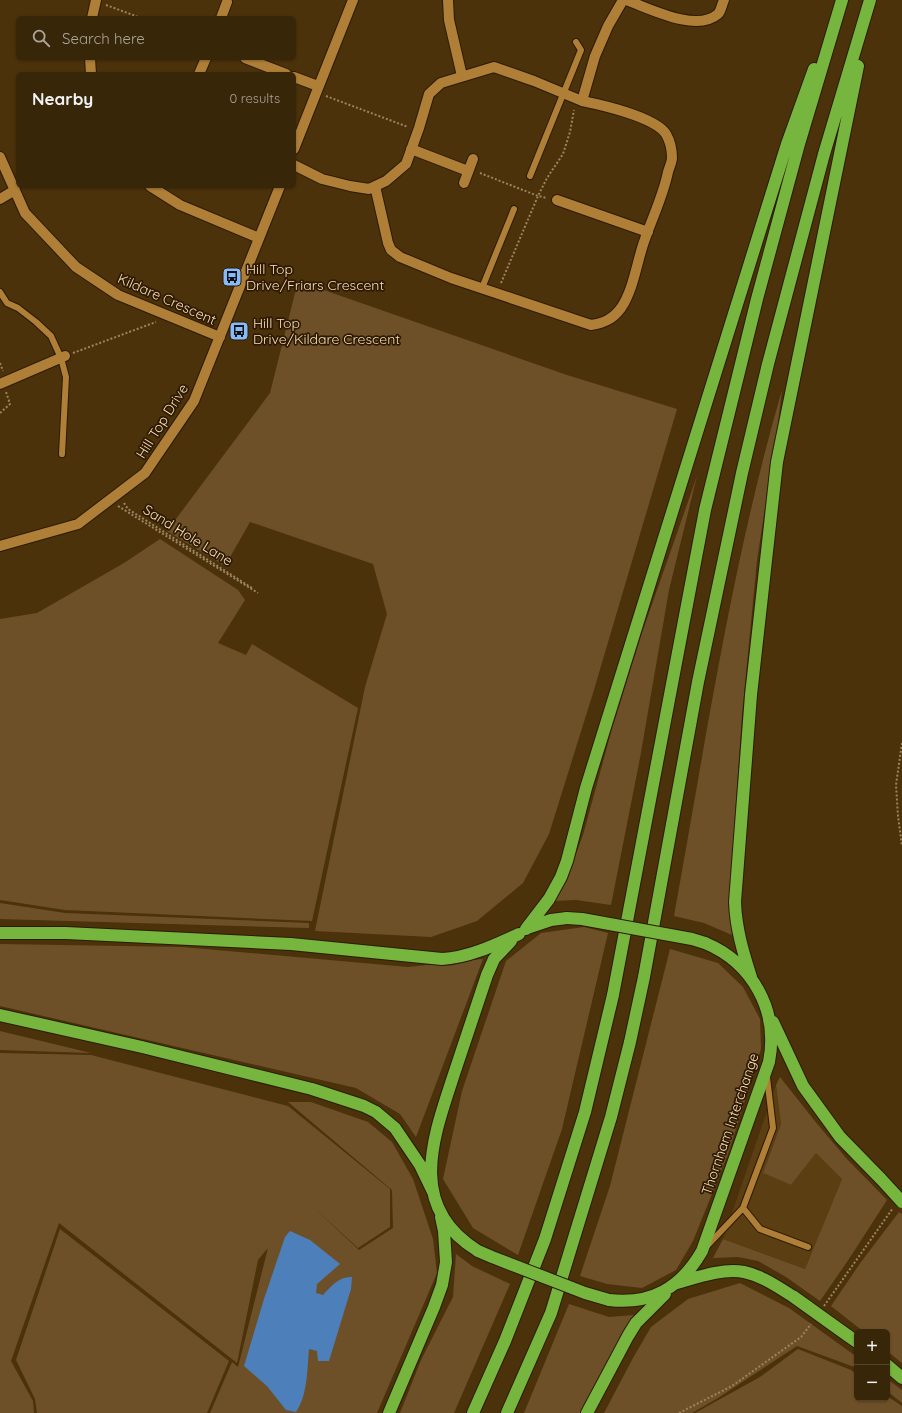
<!DOCTYPE html>
<html lang="en">
<head>
<meta charset="utf-8">
<style>
  :root { --surface:#382608; --page:#3f2e12; --text:#f1f3f6; --muted:#aba59c; --line:#524329 }
  body { margin:0; font-family:Quicksand,sans-serif; background:var(--page); color:var(--text) }
  .controls { position:absolute; right:12px; bottom:12px; display:grid; overflow:hidden; border-radius:6px; box-shadow:0 1px 3px #0004 }
  .controls button { width:36px; height:36px; display:grid; place-items:center; padding:0; border:0; border-bottom:1px solid var(--line); background:var(--surface); color:var(--text); font:20px sans-serif }
  .list { margin:0; padding:0; list-style:none }
  h2 { display:flex; justify-content:space-between; align-items:center; height:52px; margin:0; padding:0 16px; font-size:17px }
  h2 small { font-size:13px; font-weight:400; color:var(--muted) }
  .icon { flex:none; width:22px; height:22px; fill:none; stroke:currentColor; stroke-width:2; stroke-linecap:round; stroke-linejoin:round }
  .map { position:relative; flex:none; width:902px; height:1413px; overflow:hidden }
  .search { position:absolute; background:var(--surface); box-shadow:0 1px 3px #0004; left:16px; top:16px; width:280px; height:44px; display:flex; align-items:center; gap:10px; box-sizing:border-box; padding:0 14px; border-radius:6px; color:var(--muted); font-size:15px }
  .panel { position:absolute; background:var(--surface); box-shadow:0 1px 3px #0004; left:16px; top:72px; width:280px; height:116px; border-radius:6px }
  .map>svg:first-child { display:block }
  .built { fill:#5b3e12 }
  .green { fill:#6e5028 }
  .water { fill:#4d7fba }
  .lines { fill:none; stroke-linecap:round; stroke-linejoin:round }
  .lane-casing { stroke:#2b1b05; stroke-width:8 }
  .street-casing { stroke:#2b1b05; stroke-width:12 }
  .highway-casing { stroke:#2b1b05; stroke-width:14 }
  .path { stroke:#9d835f; stroke-width:2; stroke-dasharray:2 2; stroke-linecap:butt }
  .lane { stroke:#af7e37; stroke-width:6 }
  .street { stroke:#af7e37; stroke-width:10 }
  .highway { stroke:#76b53e; stroke-width:12 }
  .highway-bridge-casing { stroke:#2b1b05; stroke-width:14; stroke-linecap:butt }
  .highway-bridge { stroke:#76b53e; stroke-width:12 }
  .labels { text-anchor:middle; stroke-width:3.5; stroke-linejoin:round; paint-order:stroke }
  .poi-label { font-size:14px; fill:#f8debc; stroke:#2e1a00; text-anchor:start }
  .street-label { font-size:14px; fill:#f8debc; stroke:#2e1a00 }
</style>
</head>
<body>
<div class="map">
<svg width="902" height="1413" viewBox="0 0 902 1413">
  <rect width="100%" height="100%" fill="#4b320b"/>
  <path class="built" d="M776 1085 781 1124 763 1173 791 1185 816 1152 842 1179 805 1269 723 1239Z"/>
  <path class="green" d="M298 281 567 375 677 409 593 693 549 834 523 883 477 921 431 937 315 931 365 687 387 614 373 564 250 522 225 566 167 531 270 393Z
    M782 390 777 431 757 560 742 715 732 861V935L704 923 674 916C706 740 732 562 782 390Z
    M697 476 669 590 640 758 611 905 576 900 554 901 568 876 583 835 612 729 642 633Z
    M160 539 238 590 245 600 218 643 246 655 252 644 358 708 312 921 65 910 0 900V619L37 613 124 563Z
    M0 903 65 913 309 923V928L0 919Z
    M584 927 608 933 562 1129 518 1255 473 1228 443 1179 462 1091 506 961 541 933Z
    M0 944 182 947 408 967 483 959 416 1137 400 1114 356 1088 0 1006Z
    M670 949 718 963 743 987 760 1019 761 1049 728 1154 693 1241 676 1270 642 1288 607 1284 580 1276 610 1186Z
    M0 1031 91 1053 0 1050Z
    M0 1053 91 1055 288 1106 390 1189V1227L358 1248 311 1205 359 1250 393 1228 392 1190 288 1102H311L368 1122 392 1142 413 1179 433 1239 437 1273 377 1413H210L232 1362 238 1367 268 1248 258 1260 237 1363 59 1223 11 1361 33 1401 34 1413H0Z
    M780 1077 814 1120 846 1158 887 1200 849 1259 820 1301 786 1277 758 1261 738 1257 713 1258 723 1239 805 1269 842 1179 816 1153 791 1185 763 1173 781 1124 776 1085Z
    M899 1212 902 1214V1363L887 1351V1332H864L831 1306 861 1262Z
    M60 1229 229 1361 207 1413H37L35 1399 16 1360Z
    M456 1254 472 1266 510 1284 454 1413H400L421 1360 453 1297Z
    M740 1283 789 1308 857 1357V1368L797 1346 718 1398 692 1413H604L633 1358 651 1327 688 1299Z
    M569 1304 609 1317 634 1315 581 1413H524Z
    M798 1349 851 1370 857 1374V1398H887V1396L902 1406V1413H695L760 1377Z
    M887 1379 902 1390V1403L887 1391Z"/>
  <path class="water" d="M290 1231 310 1240 340 1264 317 1284 316 1293 323 1295C331 1286 340 1276 352 1277L351 1289 329 1361H318L317 1351 309 1349C307 1369 308 1394 296 1412L286 1410 267 1386 244 1366 264 1299 285 1237Z"/>
  <g class="lines">
    <defs>
      <path id="lane" d="M530 176 581 50 576 42
        M482 288 514 209
        M0 292 7 303 18 308 36 322 51 336 61 358 66 377 62 454
        M743 1208 760 1229 808 1247
        M707 1246 743 1208 773 1128 767 1077"/>
      <path id="street" d="M448 0 449 20 462 76
        M626 0C649 8 696 33 718 14 721 11 722 4 724 0
        M92 18 96 0
        M221 18 227 2
        M90 58 91 74
        M245 58 286 74
        M199 74 206 58
        M294 77 318 86
        M294 149 353 0
        M411 149 468 171
        M0 157 25 213 76 267 118 295 220 337
        M294 165 322 179 350 186 369 189 386 181 406 164 419 128 429 94 441 83 494 67 534 81 582 101
        M464 183 473 159
        M150 186 180 205 259 238
        M375 186 388 243 391 250 400 257 451 278 591 325C604 323 613 319 621 308 634 289 637 260 645 239 653 216 663 196 668 172 669 168 672 162 672 158 672 150 670 141 666 134 655 117 602 105 582 101L595 56 608 26 623 0
        M0 199 15 190
        M557 200 648 232
        M0 384 65 356
        M0 546 78 524 145 473 194 401 280 186"/>
      <path id="highway" d="M527 928 551 920 567 918
        M526 929 549 899 561 877 567 861 586 788 787 144 814 69
        M0 933H66L291 944 442 959C468 958 495 945 519 934
        M751 977C743 952 736 929 735 902L751 695 777 462 858 66
        M0 1015 142 1047 312 1089 364 1106 376 1112 395 1128 420 1165 433 1192
        M773 1022 803 1086 840 1137 881 1179
        M478 1251C406 1207 433 1138 454 1074 465 1041 476 1008 487 975L494 959 511 941
        M677 1283C698 1277 723 1268 744 1272 763 1276 779 1288 794 1297
        M609 1300C651 1305 681 1288 702 1251L769 1062C779 1011 753 963 705 943
        M847 1335 857 1342
        M887 1365 902 1378
        M389 1413 434 1307 442 1285 446 1262 444 1231 441 1217
        M473 1413 505 1341 545 1239 585 1112 613 995 705 510 757 299 799 144 842 0
        M507 1413 551 1313 611 1117 630 1042 644 977 698 682 742 473 768 364 824 154 870 0
        M587 1413 628 1336 636 1323 665 1294"/>
    </defs>
    <use href="#lane" class="lane-casing"/>
    <use href="#street" class="street-casing"/>
    <use href="#highway" class="highway-casing"/>
    <path class="path" d="M106 5 141 18
      M326 96 408 127
      M480 173 538 196 547 198
      M501 283 538 196 547 178 563 154 570 132 574 110
      M73 353 156 322
      M0 363 3 371
      M0 413 10 404 6 392
      M124 503 128 509 252 588
      M118 506 258 593
      M902 743 896 785 898 816 902 846
      M824 1306 893 1208
      M679 1413 732 1386 801 1337 811 1324"/>
    <use href="#lane" class="lane"/>
    <use href="#street" class="street"/>
    <use href="#highway" class="highway"/>
    <defs>
      <path id="highway-bridge" d="M567 918 582 919 692 939 705 943
        M881 1179 902 1202
        M478 1251 492 1257 585 1293 609 1300
        M794 1297 847 1335"/>
    </defs>
    <use href="#highway-bridge" class="highway-bridge-casing"/>
    <use href="#highway-bridge" class="highway-bridge"/>
  </g>
  <defs>
    <symbol id="bus-square" viewBox="-11 -11 22 22"><rect x="-9" y="-9" width="18" height="18" rx="4" fill="#85bbfb" stroke="#2e1a00"/><path d="M-5-6H5V4H4V6H2V4H-2V6H-4V4H-5ZM-3.5-4V0h7V-4ZM-3.5 1.2v1.5H-2V1.2ZM2 1.2v1.5H3.5V1.2Z" fill="#111"/></symbol>
  </defs>
  <g fill-rule="evenodd">
    <use href="#bus-square" x="221" y="266" width="22" height="22"/>
    <use href="#bus-square" x="228" y="320" width="22" height="22"/>
  </g>
  <g class="labels">
    <g class="poi-label">
      <text x="246" y="274">Hill Top<tspan x="246" dy="16">Drive/Friars Crescent</tspan></text>
      <text x="253" y="328">Hill Top<tspan x="253" dy="16">Drive/Kildare Crescent</tspan></text>
    </g>
    <g class="street-label">
      <text transform="translate(167 299) rotate(24)" y="5">Kildare Crescent</text>
      <text transform="translate(162 421) rotate(-58)" y="5">Hill Top Drive</text>
      <text transform="translate(188 535) rotate(32)" y="5">Sand Hole Lane</text>
      <text transform="translate(730 1124) rotate(-71)" y="5">Thornham Interchange</text>
    </g>
  </g>
</svg>
<div class="controls">
<button>+</button>
<button>−</button>
</div>
<div class="search"><svg class="icon" aria-label="search" viewBox="0 0 24 24"><circle cx="10" cy="10" r="6"/><path d="M15 15l6 6"/></svg>Search here</div>
<section class="panel">
<h2>Nearby<small>0 results</small></h2>
<ul class="list">
</ul>
</section>
</div>
</body>
</html>
